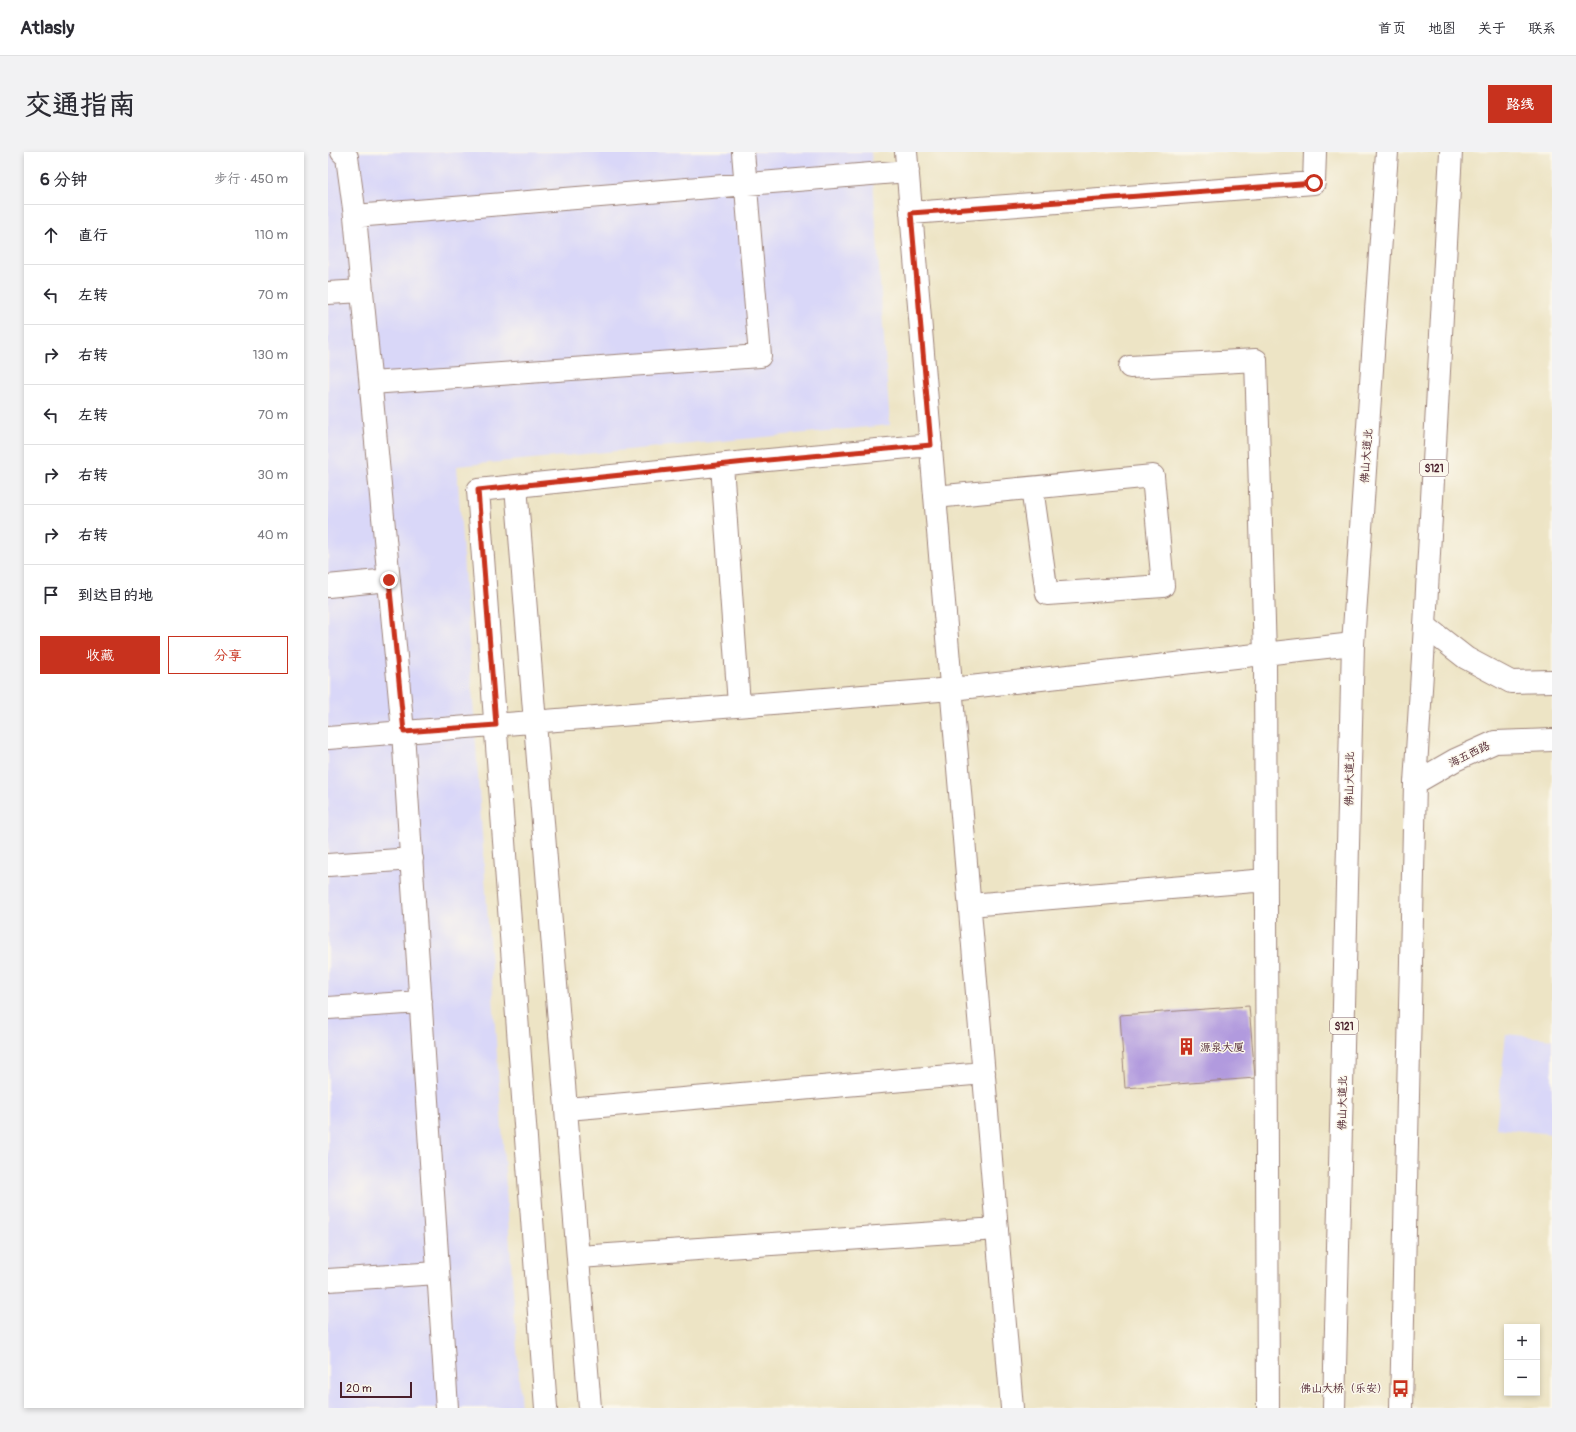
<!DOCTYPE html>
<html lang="zh">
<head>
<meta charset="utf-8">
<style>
  :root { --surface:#fff; --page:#f2f2f3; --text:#2b2b33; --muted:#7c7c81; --line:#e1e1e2; --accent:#c8321e }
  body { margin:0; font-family:Pangolin,"LXGW WenKai TC",sans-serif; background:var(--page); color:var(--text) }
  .controls { position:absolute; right:12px; bottom:12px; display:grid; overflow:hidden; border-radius:0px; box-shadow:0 2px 6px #0003 }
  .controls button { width:36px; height:36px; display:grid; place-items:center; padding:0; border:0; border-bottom:1px solid var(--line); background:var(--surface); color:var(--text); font:20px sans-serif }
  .scale { position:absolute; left:12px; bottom:10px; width:72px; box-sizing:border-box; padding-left:4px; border:2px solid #4a1f2b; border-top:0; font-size:11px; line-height:14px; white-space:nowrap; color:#4a1f2b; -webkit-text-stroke:3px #fbf7ec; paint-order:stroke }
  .stop { position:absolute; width:12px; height:12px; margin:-9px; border:3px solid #c8321e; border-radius:50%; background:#fff }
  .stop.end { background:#c8321e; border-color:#fff; box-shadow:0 1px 4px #0008 }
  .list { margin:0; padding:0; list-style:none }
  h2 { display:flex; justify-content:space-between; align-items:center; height:52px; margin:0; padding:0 16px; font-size:17px }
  h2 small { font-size:13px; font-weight:400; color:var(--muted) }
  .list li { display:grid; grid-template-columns:26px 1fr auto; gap:12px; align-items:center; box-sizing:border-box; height:60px; padding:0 16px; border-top:1px solid var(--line) }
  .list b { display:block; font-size:15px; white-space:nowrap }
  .list em { font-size:13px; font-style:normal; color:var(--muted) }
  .actions { display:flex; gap:8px; padding:12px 16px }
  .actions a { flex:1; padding:9px 0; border:1px solid var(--accent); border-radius:0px; text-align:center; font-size:14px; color:var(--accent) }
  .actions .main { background:var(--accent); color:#fff }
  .icon { flex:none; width:22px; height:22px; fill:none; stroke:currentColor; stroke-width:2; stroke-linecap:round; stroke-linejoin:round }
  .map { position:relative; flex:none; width:1224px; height:1256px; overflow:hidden; border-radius:0px }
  header { display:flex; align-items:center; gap:24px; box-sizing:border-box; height:56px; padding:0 20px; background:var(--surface); border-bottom:1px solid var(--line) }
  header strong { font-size:19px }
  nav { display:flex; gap:22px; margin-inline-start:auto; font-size:14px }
  .intro { display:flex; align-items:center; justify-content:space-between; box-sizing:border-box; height:96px; padding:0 24px }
  h1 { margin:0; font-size:28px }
  .button { padding:10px 18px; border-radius:0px; background:var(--accent); color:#fff; font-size:14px; font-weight:700 }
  main { display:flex; gap:24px; padding:0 24px }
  aside { flex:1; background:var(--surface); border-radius:0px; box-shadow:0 2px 6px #0003 }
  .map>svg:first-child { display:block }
  .built { fill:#d9d7f8 }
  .building { fill:#b19ade }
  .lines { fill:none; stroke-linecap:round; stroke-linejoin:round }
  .minor-casing { stroke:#9c8278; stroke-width:24 }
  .major-casing { stroke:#9c8278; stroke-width:24 }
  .highway-casing { stroke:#9c8278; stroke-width:24 }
  .minor { stroke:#fff; stroke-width:22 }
  .major { stroke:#fff; stroke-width:22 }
  .highway { stroke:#fff; stroke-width:22 }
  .route { stroke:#c8321e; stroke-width:5 }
  .labels { text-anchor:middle; stroke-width:3; stroke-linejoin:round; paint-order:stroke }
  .shield { fill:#fbf7ec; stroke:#7f6065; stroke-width:1 }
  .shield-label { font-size:10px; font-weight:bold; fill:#4a1f2b }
  .street-label { font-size:11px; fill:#4a1f2b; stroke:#fbf7ec }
  .poi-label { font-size:11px; fill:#4a1f2b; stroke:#fbf7ec; text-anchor:start }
</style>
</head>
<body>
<header>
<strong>Atlasly</strong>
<nav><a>首页</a><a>地图</a><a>关于</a><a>联系</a></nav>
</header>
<div class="intro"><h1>交通指南</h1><a class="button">路线</a></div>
<main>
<aside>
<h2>6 分钟<small>步行 · 450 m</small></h2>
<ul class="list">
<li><svg class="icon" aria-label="ahead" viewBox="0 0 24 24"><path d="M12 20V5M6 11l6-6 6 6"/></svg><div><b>直行</b></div><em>110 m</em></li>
<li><svg class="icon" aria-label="left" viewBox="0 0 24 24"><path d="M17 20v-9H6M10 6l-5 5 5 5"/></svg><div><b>左转</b></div><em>70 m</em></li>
<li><svg class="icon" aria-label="right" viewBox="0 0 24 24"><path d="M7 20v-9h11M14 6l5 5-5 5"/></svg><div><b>右转</b></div><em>130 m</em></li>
<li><svg class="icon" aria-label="left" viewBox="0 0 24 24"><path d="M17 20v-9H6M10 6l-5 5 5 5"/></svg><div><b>左转</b></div><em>70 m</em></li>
<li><svg class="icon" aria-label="right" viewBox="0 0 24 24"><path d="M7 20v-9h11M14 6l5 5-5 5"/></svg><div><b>右转</b></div><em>30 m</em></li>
<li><svg class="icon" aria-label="right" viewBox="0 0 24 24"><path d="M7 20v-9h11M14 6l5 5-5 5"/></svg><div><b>右转</b></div><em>40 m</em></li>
<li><svg class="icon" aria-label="arrive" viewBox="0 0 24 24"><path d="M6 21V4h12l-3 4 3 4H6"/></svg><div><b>到达目的地</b></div></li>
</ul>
<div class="actions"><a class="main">收藏</a><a>分享</a></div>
</aside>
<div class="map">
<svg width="1224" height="1256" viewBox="0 0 1224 1256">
  <rect width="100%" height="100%" fill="#fbf7ec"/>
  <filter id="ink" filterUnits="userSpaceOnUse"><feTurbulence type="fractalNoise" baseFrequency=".025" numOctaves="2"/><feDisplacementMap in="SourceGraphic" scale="8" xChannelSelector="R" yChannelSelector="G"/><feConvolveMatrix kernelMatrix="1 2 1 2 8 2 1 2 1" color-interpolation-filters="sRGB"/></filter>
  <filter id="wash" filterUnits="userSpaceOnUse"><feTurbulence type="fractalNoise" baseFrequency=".012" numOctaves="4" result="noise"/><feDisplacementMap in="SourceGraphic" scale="16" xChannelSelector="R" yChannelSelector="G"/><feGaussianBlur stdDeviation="0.9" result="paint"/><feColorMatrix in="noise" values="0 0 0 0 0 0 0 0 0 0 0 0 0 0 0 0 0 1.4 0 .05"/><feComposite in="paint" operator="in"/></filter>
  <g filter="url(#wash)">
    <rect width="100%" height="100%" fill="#ede4c5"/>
    <path class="built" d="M0 0H543L562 273 129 314 193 1256H0Z
      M1178 882 1224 887V982L1168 976Z"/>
    <g id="blocks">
      <path class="building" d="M921 854 927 926 797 936 792 863Z"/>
    </g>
  </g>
  <g filter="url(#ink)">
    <use href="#blocks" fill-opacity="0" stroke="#9c8278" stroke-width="1"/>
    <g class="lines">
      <defs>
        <path id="minor" d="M14 0 19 5 27 64 75 580 119 1256
          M578 0 684 1256
          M583 61 986 31 987 0
          M27 64 580 19
          M0 141 34 139
          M802 215 928 208 937 502 940 1256
          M43 231 432 204 415 0
          M394 313 411 553
          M188 334 262 1256
          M607 345 825 324 835 434 719 442 704 336
          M0 434 61 428
          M0 586 624 537 1025 492
          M0 713 84 707
          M642 753 938 728
          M0 856 93 850
          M239 957 656 921
          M251 1105 669 1077
          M0 1128 110 1121
          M218 1256 150 338 418 310 603 293"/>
        <path id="major" d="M1097 474 1138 506 1183 530 1224 529
          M1087 631 1127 608 1167 590 1224 588"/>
        <path id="highway" d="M1006 1256 1025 492 1059 0
          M1073 1256 1087 631 1097 474 1123 0"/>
      </defs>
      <use href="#minor" class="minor-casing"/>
      <use href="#major" class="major-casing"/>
      <use href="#highway" class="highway-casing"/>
      <use href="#minor" class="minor"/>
      <use href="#major" class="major"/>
      <use href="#highway" class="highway"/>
    </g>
  </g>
  <g class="lines" filter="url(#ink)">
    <path class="route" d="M61 428 76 580 168 573 150 338 418 310 603 293 583 61 986 31"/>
  </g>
  <defs>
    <symbol id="building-bare" viewBox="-9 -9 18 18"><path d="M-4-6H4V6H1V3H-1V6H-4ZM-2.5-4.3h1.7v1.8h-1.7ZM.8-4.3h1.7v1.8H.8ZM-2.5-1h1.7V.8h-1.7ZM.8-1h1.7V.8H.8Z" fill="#c8321e" stroke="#fbf7ec" stroke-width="2.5" paint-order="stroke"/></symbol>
    <symbol id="bus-bare" viewBox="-9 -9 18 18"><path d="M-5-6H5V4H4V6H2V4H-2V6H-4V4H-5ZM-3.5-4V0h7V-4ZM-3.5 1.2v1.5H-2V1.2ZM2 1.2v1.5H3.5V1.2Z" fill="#c8321e" stroke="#fbf7ec" stroke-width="2.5" paint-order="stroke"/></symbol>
  </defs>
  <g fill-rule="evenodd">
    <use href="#building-bare" x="846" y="882" width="25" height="25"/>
    <use href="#bus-bare" x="1060" y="1224" width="25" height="25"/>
  </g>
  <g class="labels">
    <g class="shield">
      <rect x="1092" y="308" width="28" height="16" rx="3"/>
      <rect x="1002" y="866" width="28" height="16" rx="3"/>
    </g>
    <g class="shield-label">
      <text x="1106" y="320">S121</text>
      <text x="1016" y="878">S121</text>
    </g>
    <g class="street-label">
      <text transform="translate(1038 304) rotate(-86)" y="4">佛山大道北</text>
      <text transform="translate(1141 602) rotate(-26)" y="4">海五西路</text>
      <text transform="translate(1021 627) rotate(-89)" y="4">佛山大道北</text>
      <text transform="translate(1014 951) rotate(-89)" y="4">佛山大道北</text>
    </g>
    <g class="poi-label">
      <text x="872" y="899">源泉大厦</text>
      <text x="1060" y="1240" text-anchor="end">佛山大桥（乐安）</text>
    </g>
  </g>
</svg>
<div class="controls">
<button>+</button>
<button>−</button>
</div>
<div class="scale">20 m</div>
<div class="stop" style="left:986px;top:31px"></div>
<div class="stop end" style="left:61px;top:428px"></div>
</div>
</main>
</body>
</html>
